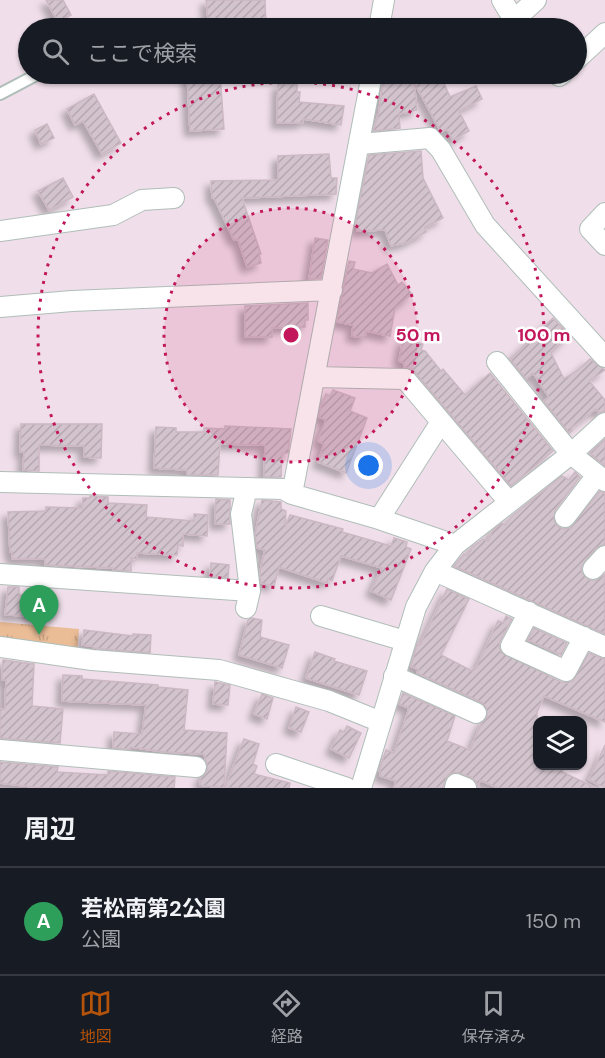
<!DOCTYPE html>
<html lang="ja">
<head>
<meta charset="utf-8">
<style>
  :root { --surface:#171b24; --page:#242831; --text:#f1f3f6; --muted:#9ea1a6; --line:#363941; --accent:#b45309 }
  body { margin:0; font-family:"DM Sans","Noto Sans JP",sans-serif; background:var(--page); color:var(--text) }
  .controls { position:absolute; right:18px; bottom:18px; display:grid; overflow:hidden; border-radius:12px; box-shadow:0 2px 4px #0004 }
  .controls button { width:54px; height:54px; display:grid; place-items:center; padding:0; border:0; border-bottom:2px solid var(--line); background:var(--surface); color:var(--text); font:30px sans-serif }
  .you { position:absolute; left:369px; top:466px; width:21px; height:21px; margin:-15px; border:4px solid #fff; border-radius:50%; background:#1a73e8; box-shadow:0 0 0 9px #1a73e833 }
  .badge { display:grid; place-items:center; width:39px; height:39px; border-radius:50%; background:var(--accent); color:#fff; font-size:20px; font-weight:700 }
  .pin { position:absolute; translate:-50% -50px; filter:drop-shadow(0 2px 3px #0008) }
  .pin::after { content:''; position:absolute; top:32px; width:21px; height:18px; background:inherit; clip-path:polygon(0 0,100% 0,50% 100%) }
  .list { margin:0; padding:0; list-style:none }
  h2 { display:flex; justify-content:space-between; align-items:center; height:78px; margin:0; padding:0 24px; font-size:26px }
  h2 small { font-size:20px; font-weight:400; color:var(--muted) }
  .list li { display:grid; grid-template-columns:39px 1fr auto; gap:18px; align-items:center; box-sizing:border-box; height:108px; padding:0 24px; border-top:2px solid var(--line) }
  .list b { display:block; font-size:22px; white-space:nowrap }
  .list p { margin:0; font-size:20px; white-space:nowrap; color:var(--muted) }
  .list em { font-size:20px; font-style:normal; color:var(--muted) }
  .icon { flex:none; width:33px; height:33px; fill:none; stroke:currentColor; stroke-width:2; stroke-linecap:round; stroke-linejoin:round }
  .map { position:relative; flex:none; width:605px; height:788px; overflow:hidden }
  .search { position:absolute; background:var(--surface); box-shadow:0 2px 4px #0004; left:18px; right:18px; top:18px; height:66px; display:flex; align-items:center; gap:15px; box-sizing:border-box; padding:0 21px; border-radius:33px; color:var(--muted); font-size:22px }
  .sheet { height:186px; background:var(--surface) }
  nav { display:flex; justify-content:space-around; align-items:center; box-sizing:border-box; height:84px; border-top:2px solid var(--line); background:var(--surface); font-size:16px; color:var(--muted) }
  nav a { display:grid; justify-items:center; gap:3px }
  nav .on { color:var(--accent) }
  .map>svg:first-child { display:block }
  .grass { fill:url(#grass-tufts) }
  .building { fill:url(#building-hatch); stroke:#ccb8c3; stroke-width:1.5; filter:url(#shadow) }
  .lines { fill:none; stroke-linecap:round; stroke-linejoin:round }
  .service-casing { stroke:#afbeb8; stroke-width:14 }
  .minor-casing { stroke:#afbeb8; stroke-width:22 }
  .service { stroke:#fff; stroke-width:10 }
  .minor { stroke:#fff; stroke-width:20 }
  .ring { fill:none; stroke:#c2185b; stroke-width:3; stroke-dasharray:3 6 }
  .centre { fill:#c2185b; stroke:#fff; stroke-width:3 }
  .ring-label { font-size:18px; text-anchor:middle; font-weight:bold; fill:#c2185b; stroke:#fff; stroke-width:5; stroke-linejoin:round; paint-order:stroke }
</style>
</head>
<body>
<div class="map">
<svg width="605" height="788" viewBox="0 0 605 788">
  <defs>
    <pattern id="grass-tufts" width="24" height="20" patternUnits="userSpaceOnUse" patternTransform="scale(1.5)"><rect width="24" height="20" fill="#ebbd97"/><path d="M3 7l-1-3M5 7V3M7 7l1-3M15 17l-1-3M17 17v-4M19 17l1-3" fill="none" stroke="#caa382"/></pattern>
    <pattern id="building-hatch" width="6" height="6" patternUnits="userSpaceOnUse" patternTransform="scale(1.5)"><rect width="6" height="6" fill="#d2c3cd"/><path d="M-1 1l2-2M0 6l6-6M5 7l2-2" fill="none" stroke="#b5a8b0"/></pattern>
    <filter id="shadow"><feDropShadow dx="-5.5" dy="5.5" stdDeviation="3" flood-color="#0004"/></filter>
  </defs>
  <rect width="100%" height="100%" fill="#f0dfea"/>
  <path class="grass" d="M0 622 79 629 77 654 0 641Z"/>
  <path class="building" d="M46 0H63L71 15 58 22Z
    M206 0H265L266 28H209Z
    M187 74H220L224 129 190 131Z
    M384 74H440L450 97 476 86 482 99 459 111 469 131 453 140 447 129 441 132 414 82 417 110 399 114 400 128 373 131 379 112Z
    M278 84H297V92H300L299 102 344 106 341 125 303 119V123H277Z
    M94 94 121 143 102 154 83 121 75 125 67 109Z
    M47 124 54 138 41 144 35 130Z
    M421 151 423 178 443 218 425 227 426 232 405 243 391 246 385 230 357 231 356 220 369 155Z
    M329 154 331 178H337L336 194 242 198 261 254H259L261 263 247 267 238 239 234 240 214 198H212L211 181 278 180V156Z
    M63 178 73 197 49 210 38 191Z
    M315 238 328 240 321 278 309 279Z
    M349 261 355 262 353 269 372 273 387 264 398 285 402 282 412 294 395 308 390 336 366 331 365 338 352 336 353 325 337 322Z
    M308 303V320H305V327L272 328V337H245V306Z
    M553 318 569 335 551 353 564 379 578 370 590 359 605 370 589 381 605 400V411L600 413 596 409 571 428 572 431 569 433 544 401 549 397 533 373 526 379 510 359Z
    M403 339 423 344 421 350 425 351 441 371 443 369 465 395 490 373 553 451 511 486 414 371 404 367V363L399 361Z
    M333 390 355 398 350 411 367 418 346 473 318 462 324 444 318 441 326 420 319 417 320 410 326 394 330 396Z
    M21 424H102L101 458 84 457V446L39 445V471L23 470 24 452H20Z
    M225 426 291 429 288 453H282L281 477H264L265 445 220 444 218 475H187V470L154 468 156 427 176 428V432H204V428L225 429Z
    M605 439V466L590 453Z
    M575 472 580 477 555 510 554 521 557 526 563 529 570 528 600 491 605 493V544L596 548 581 567 582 573 590 580H597L605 574V634L454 566 464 554 468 556 472 547 483 539 488 541 493 530 502 523 505 525 511 517 562 476 569 480Z
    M90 496 108 497V503L147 505 146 517 194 521V514L208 515 207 536 183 534V546L178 545 177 555 137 553V559L131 558V571L113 570V568L45 565V559H12V552H10L8 512 46 511V507L82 508 83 498H90Z
    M216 499 230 500V524H215Z
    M262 500 281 502V509L286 511 285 527 290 515 343 529 342 532 391 546 394 538 407 542 406 547 411 549 391 600 371 591 382 568 341 556 332 581 328 579 327 583 279 567 274 586 261 583 260 571 265 550 257 548 255 535Z
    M211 563 229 565 228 578 210 576Z
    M8 587H19V595H24V599H36L35 616 5 615Z
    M447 589 469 599 441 655 472 671 474 668H476L498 621 503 623 506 616 512 619 500 641 499 647 502 653 561 682 567 683 573 681 589 653 605 659V722L544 696 537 712V765H553L563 770 562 772 596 788H498L480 780 478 788 476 781 471 777 454 772 447 776 443 788H394L396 781 380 776 381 772 379 771 386 750 394 753 409 708 399 704 403 693 455 716 447 741 470 750 481 724 487 717 486 707 481 702 417 673 419 670 411 666 417 644 420 645Z
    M251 618 262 620 260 637 289 645 282 668 239 655 248 620Z
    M534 628 567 643 561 655 528 640Z
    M84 630 133 636V634L151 635 150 653 93 648V646L82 645Z
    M315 652 335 659 334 661 367 671 359 695 306 678Z
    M3 660 34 664 32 706 63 709 60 743 0 738V709H5L6 680H2Z
    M63 675 82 676V679L158 685V687L188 690 184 730 227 733 224 788 200 785 201 778 208 769 204 754 164 752 130 747V749L113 748 114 732 142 734 146 705 62 701Z
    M215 682 230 685 228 705 213 704Z
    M262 694 273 698 267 719 254 714Z
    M296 707 309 712 301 732 289 728Z
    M347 726 361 733 349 758 331 749 340 730 344 732Z
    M244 739 259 744 253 764 257 766 254 774 290 783 289 788H225Z
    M605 745V788L589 780Z
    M0 762 58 767 57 772 108 775V771L175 777 174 788H42L0 783Z"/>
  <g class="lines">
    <defs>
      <path id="service" d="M0 94 38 74"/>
      <path id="minor" d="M502 0 514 20 536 0
        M379 28 384 0
        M576 60 605 33
        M559 76 562 74
        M360 144 430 138 441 150 485 225 605 357
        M605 213 590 229 605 245
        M0 231 113 215 142 200 174 198
        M0 307 72 301 332 290
        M497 362 571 454 605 481
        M315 377 405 379 509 502
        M0 482 283 489 292 494 379 519 455 545
        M292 494 372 74
        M565 517 597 475
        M379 519 441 422
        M593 569 605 556
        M435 571 605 647
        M0 574 250 591
        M246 608 250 591 241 514 247 488
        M529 612 511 646 566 671 584 637
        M321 616 405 641
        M0 647 92 660 219 670 329 701 381 722
        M394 676 476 713
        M0 750 196 767
        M276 764 347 788
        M361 788 416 607 435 571 455 545 571 454 605 423
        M455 788 456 784 466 788"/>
    </defs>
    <use href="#service" class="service-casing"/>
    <use href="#minor" class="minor-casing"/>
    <use href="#service" class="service"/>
    <use href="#minor" class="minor"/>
  </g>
  <circle cx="291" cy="335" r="127" fill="#c2185b" fill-opacity=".12"/>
  <g class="ring">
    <circle cx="291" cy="335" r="127"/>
    <circle cx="291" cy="335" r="253"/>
  </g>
  <circle cx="291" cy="335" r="9" class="centre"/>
  <g class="ring-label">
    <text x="418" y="341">50 m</text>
    <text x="544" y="341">100 m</text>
  </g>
</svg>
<div class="controls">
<button><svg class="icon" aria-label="layers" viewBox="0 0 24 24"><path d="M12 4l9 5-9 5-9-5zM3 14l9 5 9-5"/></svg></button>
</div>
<div class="you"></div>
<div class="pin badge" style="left:39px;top:635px;background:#2e9e5b">A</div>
<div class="search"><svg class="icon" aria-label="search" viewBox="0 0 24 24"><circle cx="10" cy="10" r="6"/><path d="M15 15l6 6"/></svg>ここで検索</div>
</div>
<section class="sheet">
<h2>周辺<small></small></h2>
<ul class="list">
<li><span class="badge" style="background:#2e9e5b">A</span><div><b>若松南第2公園</b><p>公園</p></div><em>150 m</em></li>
</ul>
</section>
<nav>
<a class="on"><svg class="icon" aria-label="map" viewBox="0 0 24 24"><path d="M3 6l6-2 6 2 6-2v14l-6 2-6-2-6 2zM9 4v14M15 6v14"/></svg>地図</a>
<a><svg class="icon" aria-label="directions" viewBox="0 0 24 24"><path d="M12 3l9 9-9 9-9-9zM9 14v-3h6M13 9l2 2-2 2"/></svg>経路</a>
<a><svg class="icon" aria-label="saved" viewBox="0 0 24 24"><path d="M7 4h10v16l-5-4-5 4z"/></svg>保存済み</a>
</nav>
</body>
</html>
